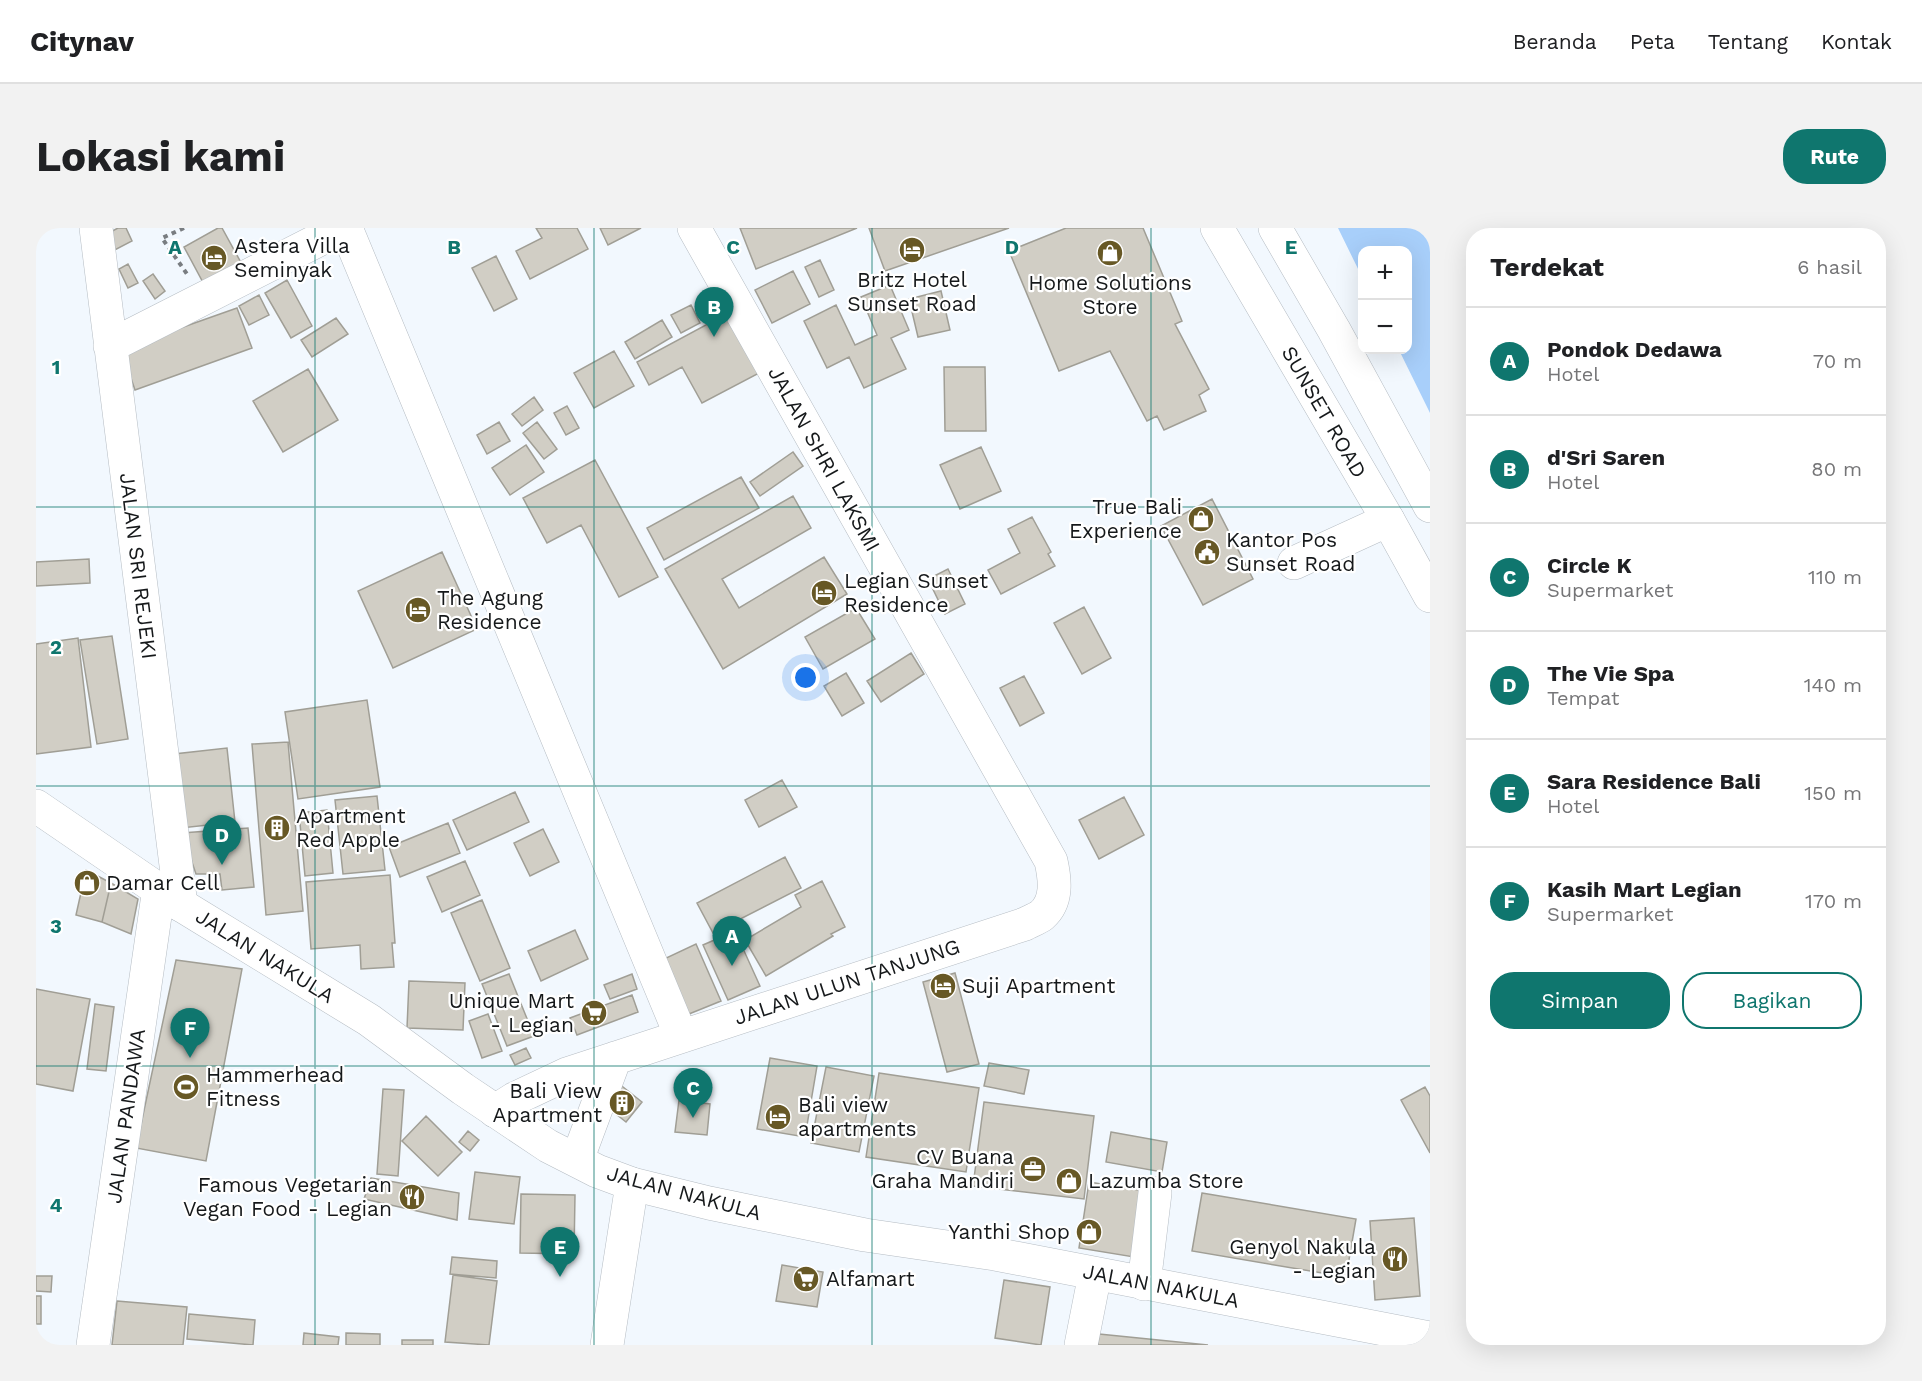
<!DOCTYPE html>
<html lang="id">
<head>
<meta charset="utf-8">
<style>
  :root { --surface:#fff; --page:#f2f2f2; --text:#202124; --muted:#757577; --line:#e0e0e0; --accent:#0f766e }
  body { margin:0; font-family:"Work Sans",sans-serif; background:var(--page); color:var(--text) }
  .controls { position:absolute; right:18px; top:18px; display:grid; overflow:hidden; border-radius:12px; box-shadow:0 6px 24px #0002 }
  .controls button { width:54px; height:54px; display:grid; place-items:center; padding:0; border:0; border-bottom:2px solid var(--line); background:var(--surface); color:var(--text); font:30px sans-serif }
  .you { position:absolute; left:770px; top:450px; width:21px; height:21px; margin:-15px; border:4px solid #fff; border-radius:50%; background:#1a73e8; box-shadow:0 0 0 9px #1a73e833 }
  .badge { display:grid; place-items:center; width:39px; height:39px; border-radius:50%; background:var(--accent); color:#fff; font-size:20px; font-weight:700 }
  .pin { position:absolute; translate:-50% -50px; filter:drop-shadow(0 2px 3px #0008) }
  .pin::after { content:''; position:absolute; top:32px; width:21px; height:18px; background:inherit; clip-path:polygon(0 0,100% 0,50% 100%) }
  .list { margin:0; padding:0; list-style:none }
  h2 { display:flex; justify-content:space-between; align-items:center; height:78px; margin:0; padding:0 24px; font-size:26px }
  h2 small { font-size:20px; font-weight:400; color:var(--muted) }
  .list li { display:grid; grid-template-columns:39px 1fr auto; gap:18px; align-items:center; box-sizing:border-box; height:108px; padding:0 24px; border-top:2px solid var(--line) }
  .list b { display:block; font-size:22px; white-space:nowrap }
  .list p { margin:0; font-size:20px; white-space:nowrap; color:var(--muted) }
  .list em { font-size:20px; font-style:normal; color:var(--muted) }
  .actions { display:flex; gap:12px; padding:18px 24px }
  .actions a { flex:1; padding:14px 0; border:2px solid var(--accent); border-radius:24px; text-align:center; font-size:21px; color:var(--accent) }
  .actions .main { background:var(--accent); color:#fff }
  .map { position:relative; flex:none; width:1394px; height:1117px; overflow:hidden; border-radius:24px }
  header { display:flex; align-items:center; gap:36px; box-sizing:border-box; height:84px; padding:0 30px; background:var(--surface); border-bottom:2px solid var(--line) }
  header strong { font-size:28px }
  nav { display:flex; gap:33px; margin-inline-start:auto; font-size:21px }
  .intro { display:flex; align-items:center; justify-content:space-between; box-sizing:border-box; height:144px; padding:0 36px }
  h1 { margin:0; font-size:42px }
  .button { padding:15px 27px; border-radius:24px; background:var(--accent); color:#fff; font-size:21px; font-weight:700 }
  main { display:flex; gap:36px; padding:0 36px }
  aside { flex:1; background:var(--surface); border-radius:24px; box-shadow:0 6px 24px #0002 }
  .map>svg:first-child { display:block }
  .green { fill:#a8cffa }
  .building { fill:#d1cec5; stroke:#a09e95; stroke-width:1.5 }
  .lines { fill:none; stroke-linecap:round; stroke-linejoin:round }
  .minor-casing { stroke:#b5bcc3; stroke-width:34 }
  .major-casing { stroke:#b5bcc3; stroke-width:34 }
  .highway-casing { stroke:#b5bcc3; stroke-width:34 }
  .path { stroke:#797d81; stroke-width:4; stroke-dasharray:4.5 4.5; stroke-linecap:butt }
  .minor { stroke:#fff; stroke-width:33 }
  .major { stroke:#fff; stroke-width:33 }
  .highway { stroke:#fff; stroke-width:33 }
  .grid { fill:none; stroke:#0f766e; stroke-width:1.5; stroke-opacity:0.55 }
  .labels { text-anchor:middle; stroke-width:4.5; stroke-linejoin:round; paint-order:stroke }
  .poi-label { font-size:21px; fill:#15181a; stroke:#fff; text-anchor:start }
  .street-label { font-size:21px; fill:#15181a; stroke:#fff }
  .grid-label { font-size:20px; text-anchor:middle; font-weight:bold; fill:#0f766e; stroke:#fff; stroke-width:4.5; stroke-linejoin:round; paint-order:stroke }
</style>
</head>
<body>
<header>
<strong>Citynav</strong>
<nav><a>Beranda</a><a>Peta</a><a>Tentang</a><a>Kontak</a></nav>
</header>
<div class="intro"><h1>Lokasi kami</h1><a class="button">Rute</a></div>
<main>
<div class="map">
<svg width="1394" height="1117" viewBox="0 0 1394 1117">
  <rect width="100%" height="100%" fill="#f2f8fe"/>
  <path class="green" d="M1302 0H1394V185L1363 122H1372V22H1326V49Z"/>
  <path class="building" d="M82 0H90L96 13 71 26 63 10Z
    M182 0H186L208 40 170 60 148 19Z
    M500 0H541L552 21 494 51 480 23 506 10Z
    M564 0H605L572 17Z
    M704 0H821L720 41Z
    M833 0H973L849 43Z
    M1030 0H1107L1146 93 1139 96 1173 161 1163 167 1170 183 1128 202 1121 188 1111 193 1074 123 1023 143 973 23Z
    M460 28 481 71 458 83 436 40Z
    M784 32 798 62 783 69 769 39Z
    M92 36 102 55 92 60 83 41Z
    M757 43 774 76 736 95 719 62Z
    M117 46 129 63 119 71 107 53Z
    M251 52 276 98 255 110 229 65Z
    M854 57 873 102 855 110 870 141 828 160 813 129 791 140 768 93 800 77 819 117 841 107 825 69Z
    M681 63 689 81 672 89 664 71Z
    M905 63 914 102 882 109 873 71Z
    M223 67 233 87 213 97 203 78Z
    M655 77 664 95 645 105 635 87Z
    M201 80 216 120 99 162 85 121Z
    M694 84 727 143 666 175 646 139 613 157 601 134Z
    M300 90 312 106 276 129 265 112Z
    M626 92 636 109 599 131 589 114Z
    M578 123 598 158 558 180 538 145Z
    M908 139H949L950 203H909Z
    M272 141 302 192 247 224 217 173Z
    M498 169 507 182 486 198 476 186Z
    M531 178 543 200 530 207 518 185Z
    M463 194 474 213 451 226 441 207Z
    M501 194 521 221 508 231 487 205Z
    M490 217 508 244 474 267 456 240Z
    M945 219 965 263 924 281 904 237Z
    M757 224 767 238 724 268 714 254Z
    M559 232 622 349 583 369 545 297 511 315 487 270Z
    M705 249 723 280 628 332 611 300Z
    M757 268 775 300 686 351 703 380 788 329 811 366 687 441 629 341Z
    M1176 271 1217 351 1167 377 1125 298Z
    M996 289 1015 324 1012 326 1019 338 965 366 952 342 984 325 972 301Z
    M406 324 441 401 357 440 322 363Z
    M53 331 54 355 0 358V334Z
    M912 341 929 376 909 386 892 351Z
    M1048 379 1075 430 1046 446 1018 395Z
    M820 380 839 411 787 441 769 409Z
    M76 408 92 511 61 516 44 412Z
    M42 410 55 519 0 526V416Z
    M875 425 888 446 845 474 831 453Z
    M810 445 828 475 806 488 788 458Z
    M988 448 1008 485 984 498 964 460Z
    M331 472 344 559 262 571 249 484Z
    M252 514 267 683 230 687 216 516Z
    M191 520 199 594 145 600 138 526Z
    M746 552 761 579 723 599 709 572Z
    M479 564 493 594 431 622 417 592Z
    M341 568 349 642 307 646 299 572Z
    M1088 569 1108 607 1063 631 1043 592Z
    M291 582 297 645 269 648 263 585Z
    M412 595 424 625 364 649 353 619Z
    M212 600 218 659 186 662 184 646H160L146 605Z
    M507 601 523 634 494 648 478 615Z
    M749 629 765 660 677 705 661 675Z
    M429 633 444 667 406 684 391 649Z
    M50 642 75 655 66 694 40 687Z
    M354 647 359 715H356L358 739 325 741 324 717 275 721 270 654Z
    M786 653 809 699 795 706 797 708 730 748 709 712 765 679 759 667Z
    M75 655 102 671 95 706 66 694Z
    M446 672 474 740 444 753 415 685Z
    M539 702 552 731 505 753 492 723Z
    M699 703 724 758 692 772 667 717Z
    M660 716 685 773 653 786 628 731Z
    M140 732 206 741 170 933 100 920Z
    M919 745 943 836 911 844 887 754Z
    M473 746 498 808 471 818 446 756Z
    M596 746 601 761 574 771 568 757Z
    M373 753 429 755 427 802 371 800Z
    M0 761 54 771 37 863 0 856Z
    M596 767 602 784 541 807 534 790Z
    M59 776 78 779 70 843 51 841Z
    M452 786 466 823 446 830 433 793Z
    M490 820 495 830 479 837 474 827Z
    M734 830 781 838 769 909 721 901Z
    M953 835 993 842 988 866 948 858Z
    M790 839 838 848 823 924 775 915Z
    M843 845 943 860 930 944 830 929Z
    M582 855 606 874 590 894 566 875Z
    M1389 859 1394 868V925L1365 872Z
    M347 861 368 862 362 948 341 946Z
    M643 872 674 876 671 907 639 904Z
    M948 874 1058 888 1048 971 937 958Z
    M390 888 426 924 402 948 366 913Z
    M432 903 443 912 434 923 423 914Z
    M1075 904 1131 914 1126 944 1070 934Z
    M439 944 484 949 478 996 433 991Z
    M335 950 423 965 421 992 328 971Z
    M1053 954 1115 964 1104 1030 1043 1020Z
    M1166 965 1320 991 1310 1049 1156 1023Z
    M485 966 539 967 538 1026 484 1025Z
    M1378 990 1384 1068 1339 1072 1334 993Z
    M416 1029 461 1033 460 1050 414 1046Z
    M746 1037 787 1044 781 1079 740 1073Z
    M417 1047 461 1053 453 1117 409 1114Z
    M0 1048H16L15 1064 0 1063Z
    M968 1052 1014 1059 1005 1117 959 1110Z
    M0 1068H5V1096H0Z
    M81 1073 151 1079 147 1117H76Z
    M153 1086 219 1092 217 1117 151 1111Z
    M268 1105 303 1109 302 1117H267Z
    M310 1105 344 1106V1117H310Z
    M1063 1106 1172 1117H1062Z
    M366 1112H397V1117H366Z"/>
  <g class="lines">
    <defs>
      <path id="minor" d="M60 0 145 677
        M310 0 645 808
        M74 118 306 0
        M1258 335 1352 292
        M459 883 478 871 531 846 989 696C994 693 1001 691 1006 687 1022 673 1019 651 1015 633L658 0
        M541 932 579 830
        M1108 1056 1119 965
        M57 1117 123 660
        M571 1117 596 956
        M1045 1117 1059 1046"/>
      <path id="major" d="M0 578 145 677 333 792 427 861 512 918 561 943 596 956 673 975 829 1007 959 1026 1394 1110"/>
      <path id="highway" d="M1181 0 1352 292 1394 368
        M1239 0 1298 102 1394 278"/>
    </defs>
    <use href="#minor" class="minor-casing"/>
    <use href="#major" class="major-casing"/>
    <use href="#highway" class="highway-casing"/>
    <path class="path" d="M148 0 126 10 151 46"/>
    <use href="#minor" class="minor"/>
    <use href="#major" class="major"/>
    <use href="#highway" class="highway"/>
  </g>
  <path class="grid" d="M279 0V1117M558 0V1117M836 0V1117M1115 0V1117M0 279H1394M0 558H1394M0 838H1394"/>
  <defs>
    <symbol id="hotel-disc" viewBox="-11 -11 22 22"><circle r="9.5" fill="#675825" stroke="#fff"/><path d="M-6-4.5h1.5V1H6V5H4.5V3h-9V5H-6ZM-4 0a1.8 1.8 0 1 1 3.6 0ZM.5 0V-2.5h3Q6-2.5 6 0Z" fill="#fff"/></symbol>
    <symbol id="shop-disc" viewBox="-11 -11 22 22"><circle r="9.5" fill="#675825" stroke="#fff"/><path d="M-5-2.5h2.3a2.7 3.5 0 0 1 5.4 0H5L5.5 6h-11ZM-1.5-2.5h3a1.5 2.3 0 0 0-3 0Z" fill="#fff"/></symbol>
    <symbol id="civic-disc" viewBox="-11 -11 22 22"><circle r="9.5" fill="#675825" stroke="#fff"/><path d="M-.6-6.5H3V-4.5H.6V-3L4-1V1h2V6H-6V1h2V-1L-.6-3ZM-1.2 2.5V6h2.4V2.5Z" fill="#fff"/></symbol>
    <symbol id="building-disc" viewBox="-11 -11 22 22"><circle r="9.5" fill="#675825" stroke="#fff"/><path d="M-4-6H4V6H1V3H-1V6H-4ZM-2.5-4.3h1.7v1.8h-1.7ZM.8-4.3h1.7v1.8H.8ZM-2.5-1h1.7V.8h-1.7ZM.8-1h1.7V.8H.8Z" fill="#fff"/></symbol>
    <symbol id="supermarket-disc" viewBox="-11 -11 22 22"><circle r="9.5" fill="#675825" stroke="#fff"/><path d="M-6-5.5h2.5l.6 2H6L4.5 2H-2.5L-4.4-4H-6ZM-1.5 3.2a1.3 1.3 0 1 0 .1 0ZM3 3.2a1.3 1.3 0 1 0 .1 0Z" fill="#fff"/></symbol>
    <symbol id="stadium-disc" viewBox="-11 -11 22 22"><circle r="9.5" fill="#675825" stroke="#fff"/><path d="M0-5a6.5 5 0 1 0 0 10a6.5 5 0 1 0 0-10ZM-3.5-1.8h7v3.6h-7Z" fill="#fff"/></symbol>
    <symbol id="office-disc" viewBox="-11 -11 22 22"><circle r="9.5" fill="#675825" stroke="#fff"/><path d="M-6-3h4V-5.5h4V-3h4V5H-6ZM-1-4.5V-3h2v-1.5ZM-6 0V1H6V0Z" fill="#fff"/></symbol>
    <symbol id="restaurant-disc" viewBox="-11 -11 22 22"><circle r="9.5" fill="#675825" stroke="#fff"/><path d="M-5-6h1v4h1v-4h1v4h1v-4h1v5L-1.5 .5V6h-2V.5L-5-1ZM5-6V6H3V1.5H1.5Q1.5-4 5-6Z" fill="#fff"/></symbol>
  </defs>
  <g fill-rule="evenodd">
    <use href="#hotel-disc" x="861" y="7" width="30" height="30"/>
    <use href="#shop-disc" x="1059" y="10" width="30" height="30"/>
    <use href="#hotel-disc" x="163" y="15" width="30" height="30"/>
    <use href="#shop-disc" x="1150" y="276" width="30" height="30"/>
    <use href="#civic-disc" x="1156" y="309" width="30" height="30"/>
    <use href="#hotel-disc" x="773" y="350" width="30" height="30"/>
    <use href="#hotel-disc" x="367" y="367" width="30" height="30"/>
    <use href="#building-disc" x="226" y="585" width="30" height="30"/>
    <use href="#shop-disc" x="36" y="640" width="30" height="30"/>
    <use href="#hotel-disc" x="892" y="743" width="30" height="30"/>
    <use href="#supermarket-disc" x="543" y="770" width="30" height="30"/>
    <use href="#stadium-disc" x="135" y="844" width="30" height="30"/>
    <use href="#building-disc" x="571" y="860" width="30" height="30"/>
    <use href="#hotel-disc" x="727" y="874" width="30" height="30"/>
    <use href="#office-disc" x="982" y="926" width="30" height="30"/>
    <use href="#shop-disc" x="1018" y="938" width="30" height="30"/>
    <use href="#restaurant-disc" x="361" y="954" width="30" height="30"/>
    <use href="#shop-disc" x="1038" y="989" width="30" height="30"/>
    <use href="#restaurant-disc" x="1344" y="1016" width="30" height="30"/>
    <use href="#supermarket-disc" x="755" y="1036" width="30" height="30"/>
  </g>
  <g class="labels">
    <g class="poi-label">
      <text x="198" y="25">Astera Villa<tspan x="198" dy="24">Seminyak</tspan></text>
      <text x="876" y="59" text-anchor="middle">Britz Hotel<tspan x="876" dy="24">Sunset Road</tspan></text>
      <text x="1074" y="62" text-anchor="middle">Home Solutions<tspan x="1074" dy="24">Store</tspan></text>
      <text x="1146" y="286" text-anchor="end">True Bali<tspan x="1146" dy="24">Experience</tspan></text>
      <text x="1190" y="319">Kantor Pos<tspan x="1190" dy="24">Sunset Road</tspan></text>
      <text x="808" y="360">Legian Sunset<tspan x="808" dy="24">Residence</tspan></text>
      <text x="401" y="377">The Agung<tspan x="401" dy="24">Residence</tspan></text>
      <text x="260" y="595">Apartment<tspan x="260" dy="24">Red Apple</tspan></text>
      <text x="70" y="662">Damar Cell</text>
      <text x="926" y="765">Suji Apartment</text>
      <text x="538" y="780" text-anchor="end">Unique Mart<tspan x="538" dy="24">- Legian</tspan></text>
      <text x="170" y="854">Hammerhead<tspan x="170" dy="24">Fitness</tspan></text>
      <text x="566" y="870" text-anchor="end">Bali View<tspan x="566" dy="24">Apartment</tspan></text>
      <text x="762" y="884">Bali view<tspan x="762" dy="24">apartments</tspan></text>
      <text x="978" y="936" text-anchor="end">CV Buana<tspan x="978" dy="24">Graha Mandiri</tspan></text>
      <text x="1052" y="960">Lazumba Store</text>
      <text x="356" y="964" text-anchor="end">Famous Vegetarian<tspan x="356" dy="24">Vegan Food - Legian</tspan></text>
      <text x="1034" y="1011" text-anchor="end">Yanthi Shop</text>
      <text x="1340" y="1026" text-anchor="end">Genyol Nakula<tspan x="1340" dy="24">- Legian</tspan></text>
      <text x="790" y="1058">Alfamart</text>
    </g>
    <g class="street-label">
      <text transform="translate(1288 184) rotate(60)" y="7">SUNSET ROAD</text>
      <text transform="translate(788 231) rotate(61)" y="7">JALAN SHRI LAKSMI</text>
      <text transform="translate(102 338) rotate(83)" y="7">JALAN SRI REJEKI</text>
      <text transform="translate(229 728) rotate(32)" y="7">JALAN NAKULA</text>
      <text transform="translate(811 754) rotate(-18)" y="7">JALAN ULUN TANJUNG</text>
      <text transform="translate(90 888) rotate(-82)" y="7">JALAN PANDAWA</text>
      <text transform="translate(648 965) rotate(15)" y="7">JALAN NAKULA</text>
      <text transform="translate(1125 1058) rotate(11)" y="7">JALAN NAKULA</text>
    </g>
  </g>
  <g class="grid-label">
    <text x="139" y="26">A</text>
    <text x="418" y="26">B</text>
    <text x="697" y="26">C</text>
    <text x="976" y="26">D</text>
    <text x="1255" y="26">E</text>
    <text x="20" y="146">1</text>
    <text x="20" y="426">2</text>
    <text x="20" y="705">3</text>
    <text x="20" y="984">4</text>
  </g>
</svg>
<div class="controls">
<button>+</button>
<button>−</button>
</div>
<div class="you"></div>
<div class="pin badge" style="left:696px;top:738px">A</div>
<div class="pin badge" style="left:678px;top:109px">B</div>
<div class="pin badge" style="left:657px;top:890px">C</div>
<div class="pin badge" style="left:186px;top:637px">D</div>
<div class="pin badge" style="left:524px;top:1049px">E</div>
<div class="pin badge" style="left:154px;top:830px">F</div>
</div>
<aside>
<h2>Terdekat<small>6 hasil</small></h2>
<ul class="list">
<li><span class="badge">A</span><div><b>Pondok Dedawa</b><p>Hotel</p></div><em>70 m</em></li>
<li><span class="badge">B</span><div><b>d'Sri Saren</b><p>Hotel</p></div><em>80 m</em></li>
<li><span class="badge">C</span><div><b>Circle K</b><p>Supermarket</p></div><em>110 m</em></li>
<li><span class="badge">D</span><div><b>The Vie Spa</b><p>Tempat</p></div><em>140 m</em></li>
<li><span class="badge">E</span><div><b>Sara Residence Bali</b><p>Hotel</p></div><em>150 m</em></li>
<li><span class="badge">F</span><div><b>Kasih Mart Legian</b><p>Supermarket</p></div><em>170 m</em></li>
</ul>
<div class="actions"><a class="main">Simpan</a><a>Bagikan</a></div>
</aside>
</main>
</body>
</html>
